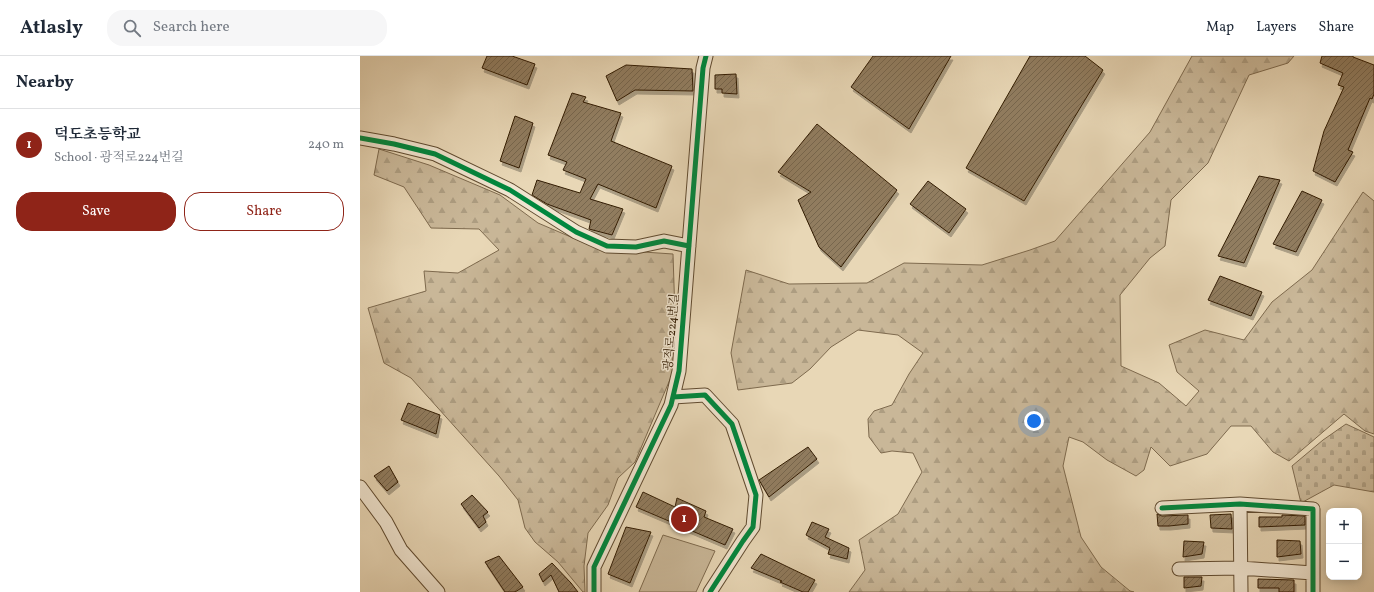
<!DOCTYPE html>
<html lang="en">
<head>
<meta charset="utf-8">
<style>
  :root { --surface:#fff; --page:#f6f6f7; --text:#1f2937; --muted:#747a83; --line:#e0e1e3; --accent:#8f2418 }
  body { margin:0; font-family:Vollkorn,"Noto Serif KR",serif; background:var(--page); color:var(--text) }
  .controls { position:absolute; right:12px; bottom:12px; display:grid; overflow:hidden; border-radius:8px; box-shadow:0 2px 10px #0003 }
  .controls button { width:36px; height:36px; display:grid; place-items:center; padding:0; border:0; border-bottom:1px solid var(--line); background:var(--surface); color:var(--text); font:20px sans-serif }
  .you { position:absolute; left:674px; top:365px; width:14px; height:14px; margin:-10px; border:3px solid #fff; border-radius:50%; background:#1a73e8; box-shadow:0 0 0 6px #1a73e833 }
  .badge { display:grid; place-items:center; width:26px; height:26px; border-radius:50%; background:var(--accent); color:#fff; font-size:13px; font-weight:700 }
  .pin { position:absolute; translate:-50% -50%; border:2px solid #fff; box-shadow:0 1px 4px #0006 }
  .list { margin:0; padding:0; list-style:none }
  h2 { display:flex; justify-content:space-between; align-items:center; height:52px; margin:0; padding:0 16px; font-size:17px }
  h2 small { font-size:13px; font-weight:400; color:var(--muted) }
  .list li { display:grid; grid-template-columns:26px 1fr auto; gap:12px; align-items:center; box-sizing:border-box; height:72px; padding:0 16px; border-top:1px solid var(--line) }
  .list b { display:block; font-size:15px; white-space:nowrap }
  .list p { margin:0; font-size:13px; white-space:nowrap; color:var(--muted) }
  .list em { font-size:13px; font-style:normal; color:var(--muted) }
  .actions { display:flex; gap:8px; padding:12px 16px }
  .actions a { flex:1; padding:9px 0; border:1px solid var(--accent); border-radius:16px; text-align:center; font-size:14px; color:var(--accent) }
  .actions .main { background:var(--accent); color:#fff }
  .icon { flex:none; width:22px; height:22px; fill:none; stroke:currentColor; stroke-width:2; stroke-linecap:round; stroke-linejoin:round }
  .map { position:relative; flex:none; width:1014px; height:536px; overflow:hidden }
  header { display:flex; align-items:center; gap:24px; box-sizing:border-box; height:56px; padding:0 20px; background:var(--surface); border-bottom:1px solid var(--line) }
  header strong { font-size:19px }
  nav { display:flex; gap:22px; margin-inline-start:auto; font-size:14px }
  .search { width:280px; height:36px; background:var(--page); display:flex; align-items:center; gap:10px; box-sizing:border-box; padding:0 14px; border-radius:16px; color:var(--muted); font-size:15px }
  main { display:flex }
  aside { flex:1; background:var(--surface) }
  .map>svg:first-child { display:block }
  .grass { fill:#c9b798; stroke:#7e6a4e }
  .forest { fill:url(#forest-firs); stroke:#7e6a4e }
  .cemetery { fill:url(#cemetery-stones); stroke:#7e6a4e }
  .building { fill:url(#building-hatch); stroke:#321c03; filter:url(#shadow) }
  .lines { fill:none; stroke-linecap:round; stroke-linejoin:round }
  .minor-casing { stroke:#604b30; stroke-width:15 }
  .minor { stroke:#f0e5d0; stroke-width:13 }
  .cycleway-casing { stroke:#f0e5d0; stroke-width:8 }
  .cycleway { stroke:#00873e; stroke-width:5 }
  .labels { text-anchor:middle; stroke-width:3; stroke-linejoin:round; paint-order:stroke }
  .street-label { font-size:12px; fill:#321c03; stroke:#f0e5d0 }
</style>
</head>
<body>
<header>
<strong>Atlasly</strong>
<div class="search"><svg class="icon" aria-label="search" viewBox="0 0 24 24"><circle cx="10" cy="10" r="6"/><path d="M15 15l6 6"/></svg>Search here</div>
<nav><a>Map</a><a>Layers</a><a>Share</a></nav>
</header>
<main>
<aside>
<h2>Nearby<small></small></h2>
<ul class="list">
<li><span class="badge">1</span><div><b>덕도초등학교</b><p>School · 광적로224번길</p></div><em>240 m</em></li>
</ul>
<div class="actions"><a class="main">Save</a><a>Share</a></div>
</aside>
<div class="map">
<svg width="1014" height="536" viewBox="0 0 1014 536">
  <defs>
    <pattern id="forest-firs" width="22" height="20" patternUnits="userSpaceOnUse"><rect width="22" height="20" fill="#c9b798"/><path d="M5 1l3.5 6h-7zM16 11l3.5 6h-7z" fill="#ad9d81"/></pattern>
    <pattern id="cemetery-stones" width="16" height="16" patternUnits="userSpaceOnUse"><rect width="16" height="16" fill="#c9b798"/><path d="M2 7V4a2 2 0 0 1 4 0v3zM10 15v-3a2 2 0 0 1 4 0v3z" fill="#ad9d81"/></pattern>
    <pattern id="building-hatch" width="6" height="6" patternUnits="userSpaceOnUse"><rect width="6" height="6" fill="#917d60"/><path d="M-1 1l2-2M0 6l6-6M5 7l2-2" fill="none" stroke="#77664d"/></pattern>
    <filter id="shadow"><feDropShadow dx="2" dy="4" stdDeviation="0" flood-color="#0004"/></filter>
  </defs>
  <rect width="100%" height="100%" fill="#e8d7b6"/>
  <filter id="stains"><feTurbulence type="fractalNoise" baseFrequency=".005" numOctaves="4"/><feColorMatrix values="0 0 0 0 .2 0 0 0 0 .09 0 0 0 0 .02 0 0 0 .5 -.17"/></filter>
  <radialGradient id="worn" r=".72"><stop offset=".6" stop-color="#630" stop-opacity="0"/><stop offset="1" stop-color="#630" stop-opacity=".3"/></radialGradient>
  <path class="grass" d="M303 479 355 495 336 536H279Z"/>
  <path class="forest" d="M832 0H934L928 7 889 19 848 107 811 144 805 190 790 202 760 239 761 310 799 327 826 350 839 335 817 316 809 289 845 274 884 284 912 246 952 214 1003 136 1014 145V378L1005 375 984 358 929 405 913 396 891 370H871L847 398 810 410 791 391 784 414 776 420 747 404 723 386 709 381 703 410 721 481 741 511 770 535 774 536H489L505 514 499 484 538 458 562 416 553 397 532 395 521 397 509 381 508 363 514 355 532 349 549 318 563 297 538 279 498 274 471 291 450 313 432 327 378 334 371 297 386 214 429 228 507 227 544 207 622 209 670 194 695 185 790 76Z
    M19 93 69 109 140 139 178 167 239 193 313 198 316 290 314 314 275 406 258 422 248 449 228 477 224 510 225 536H223L198 506 175 486 165 472 158 444 139 420 51 322 24 307 8 252 66 235 64 215 98 217 139 194 119 173 71 172 44 131 14 119Z"/>
  <path class="cemetery" d="M986 368 1014 381V436L974 429 941 447 932 410 963 384Z"/>
  <path class="building" d="M127 0H152L175 8 167 29 122 12Z
    M513 0H591L549 73 491 31Z
    M670 0H725L743 14 664 145 606 112Z
    M962 0H993V1L1014 9V38L1012 43 1010 42 988 94 993 96 975 126 953 115 964 75 984 31 978 29 983 17 960 7Z
    M266 9 332 13 333 35 275 34 257 45 246 20Z
    M376 18 377 38 362 37V33H355V19Z
    M212 37 226 41 223 46 261 57 251 85 312 110 296 152 238 128 230 143 263 153 252 179 229 173 231 164 187 148 172 139 177 124 220 137 226 123 203 114 207 106 188 99Z
    M155 60 173 67 159 112 140 105Z
    M457 68 537 134 481 211 459 191 438 144 451 136 418 116Z
    M899 120 920 124 884 207 858 200Z
    M568 125 606 153 589 177 550 148Z
    M942 135 962 144 936 196 913 188Z
    M860 220 902 236 891 260 848 244Z
    M48 347 80 359 76 378 41 364Z
    M448 391 457 403 409 441 399 424Z
    M29 410 38 426 27 435 14 420Z
    M283 436 315 451 317 442 346 455 344 461 373 473 365 489 276 451Z
    M112 439 128 456 123 460 126 466 119 472 101 448Z
    M797 458 802 460 828 459V468L809 470H798Z
    M871 458 872 473 851 472 850 459Z
    M922 459 945 460V469L899 471V461H922Z
    M452 466 469 473 465 481 489 492 487 503 468 498 470 492 446 479Z
    M266 471 291 476 270 527 248 518Z
    M917 484 940 485 941 498 917 501Z
    M824 485 844 486 842 498 823 501Z
    M401 498 455 524 448 536H443L420 526 422 525 391 512Z
    M139 500 163 531 155 536H145L125 506Z
    M192 507 211 527 218 536H199L191 519 183 526 179 518Z
    M824 521H842L841 530 824 532Z
    M898 523 934 524V536H919V532H898Z"/>
  <g class="lines">
    <defs>
      <path id="minor" d="M0 82 34 88 75 98 150 134 216 176 247 190 276 191 304 185 329 190
        M313 341 345 339 372 368 396 439 393 471 383 485 350 536
        M0 431 26 466 41 494 78 536
        M880 448 881 536
        M802 452 880 448 953 453V536
        M819 513 880 512 953 517
        M234 536V511L311 349 319 315 343 12 346 0"/>
    </defs>
    <use href="#minor" class="minor-casing"/>
    <use href="#minor" class="minor"/>
    <defs>
      <path id="cycleway" d="M0 82 34 88 75 98 150 134 216 176 247 190 276 191 304 185 329 190
        M313 341 345 339 372 368 396 439 393 471 383 485 350 536
        M802 452 880 448 953 453V536
        M234 536V511L311 349 319 315 343 12 346 0"/>
    </defs>
    <use href="#cycleway" class="cycleway-casing"/>
    <use href="#cycleway" class="cycleway"/>
  </g>
  <g class="labels">
    <g class="street-label">
      <text transform="translate(311 276) rotate(-85)" y="4">광적로224번길</text>
    </g>
  </g>
  <rect width="100%" height="100%" filter="url(#stains)"/>
  <rect width="100%" height="100%" fill="url(#worn)"/>
</svg>
<div class="controls">
<button>+</button>
<button>−</button>
</div>
<div class="you"></div>
<div class="pin badge" style="left:324px;top:463px">1</div>
</div>
</main>
</body>
</html>
